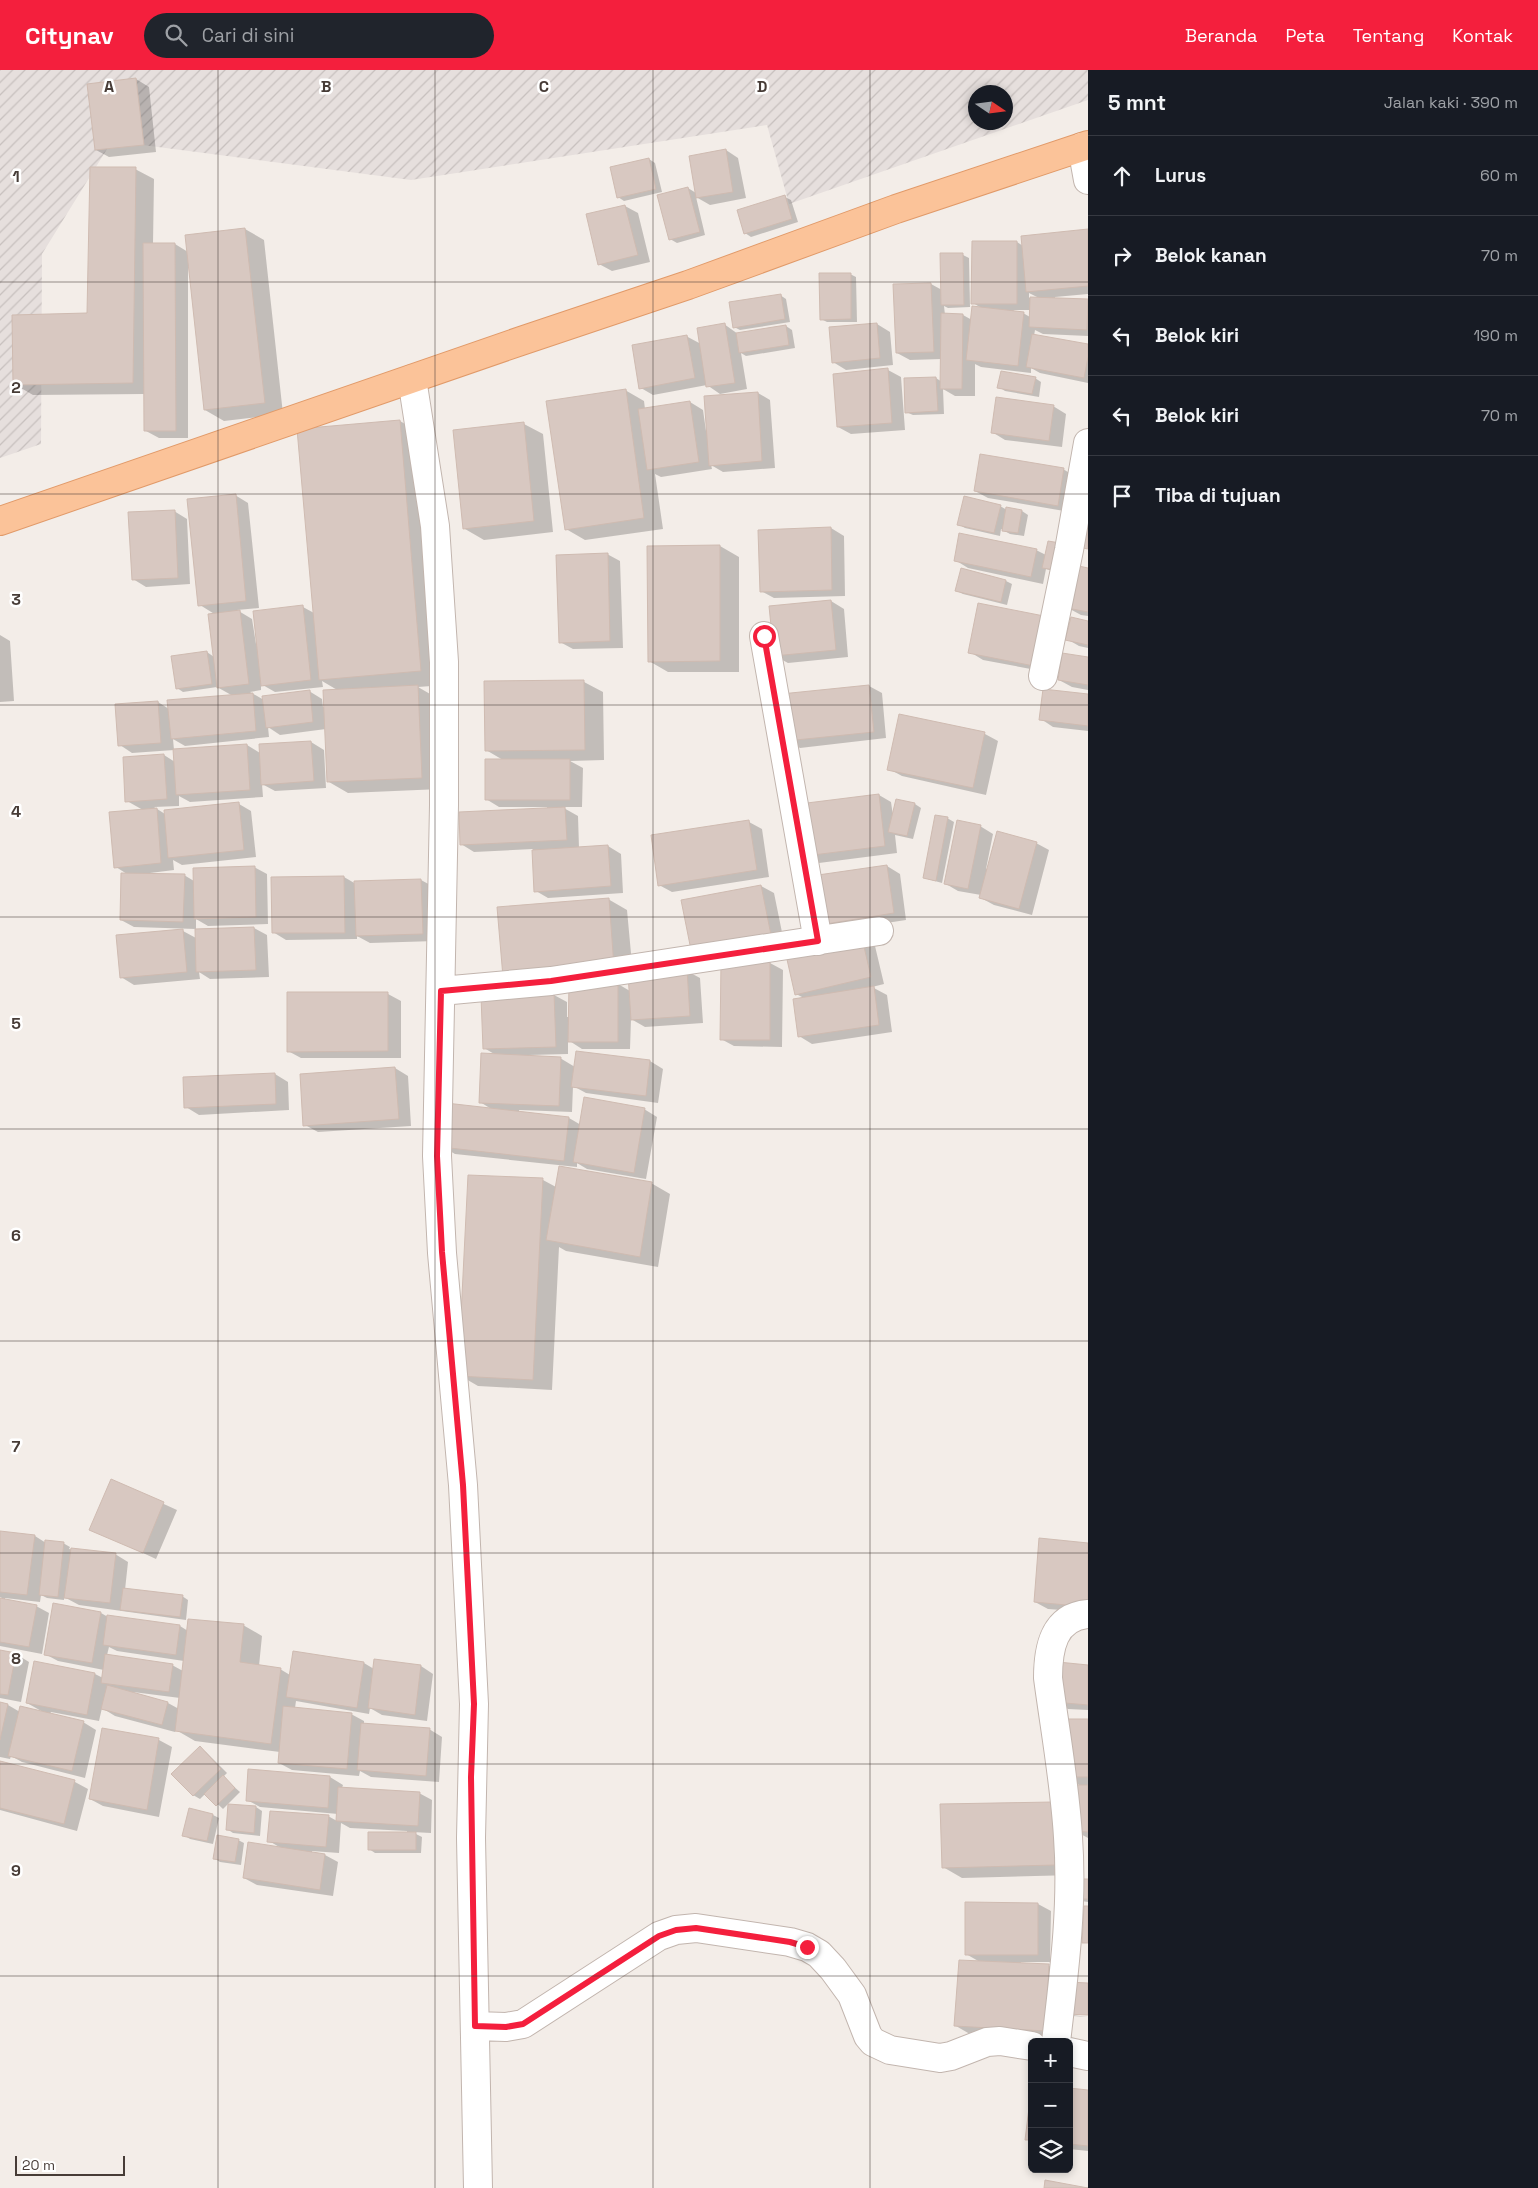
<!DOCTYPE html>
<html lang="id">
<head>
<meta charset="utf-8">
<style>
  :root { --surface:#171b24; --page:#20242c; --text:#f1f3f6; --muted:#9ea1a6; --line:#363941; --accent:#f41f3d }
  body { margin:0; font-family:"Space Grotesk",sans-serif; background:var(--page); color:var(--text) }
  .controls { position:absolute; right:15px; bottom:15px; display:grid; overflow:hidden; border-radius:8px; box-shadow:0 2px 8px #0003 }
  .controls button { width:45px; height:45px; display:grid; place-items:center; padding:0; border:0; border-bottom:1px solid var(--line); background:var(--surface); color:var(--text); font:25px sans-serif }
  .compass { position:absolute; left:968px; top:15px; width:45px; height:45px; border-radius:50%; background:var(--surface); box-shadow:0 2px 8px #0003; rotate:103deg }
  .scale { position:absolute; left:15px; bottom:12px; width:110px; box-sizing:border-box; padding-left:5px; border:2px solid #473c37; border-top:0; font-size:14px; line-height:18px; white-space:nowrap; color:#473c37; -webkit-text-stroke:4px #fff; paint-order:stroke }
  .stop { position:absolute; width:15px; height:15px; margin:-11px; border:4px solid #f41f3d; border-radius:50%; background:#fff }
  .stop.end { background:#f41f3d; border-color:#fff; box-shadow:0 1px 5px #0008 }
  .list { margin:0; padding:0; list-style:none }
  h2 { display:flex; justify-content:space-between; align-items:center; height:65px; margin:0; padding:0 20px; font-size:21px }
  h2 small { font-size:16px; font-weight:400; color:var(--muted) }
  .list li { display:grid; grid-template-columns:32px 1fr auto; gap:15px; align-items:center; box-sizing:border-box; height:80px; padding:0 20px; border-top:1px solid var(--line) }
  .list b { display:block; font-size:19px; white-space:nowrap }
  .list em { font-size:16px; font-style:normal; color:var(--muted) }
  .icon { flex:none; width:28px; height:28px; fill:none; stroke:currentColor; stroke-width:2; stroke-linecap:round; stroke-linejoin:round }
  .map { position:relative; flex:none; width:1088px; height:2118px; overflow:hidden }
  header { display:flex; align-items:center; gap:30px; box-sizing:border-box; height:70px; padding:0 25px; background:var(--accent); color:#fff }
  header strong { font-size:24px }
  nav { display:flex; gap:28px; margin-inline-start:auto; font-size:18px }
  .search { width:350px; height:45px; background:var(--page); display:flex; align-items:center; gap:12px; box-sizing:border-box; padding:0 18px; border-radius:28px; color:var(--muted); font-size:19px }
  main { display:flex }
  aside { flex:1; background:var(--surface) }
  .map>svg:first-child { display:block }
  .industrial { fill:url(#industrial-furrows); fill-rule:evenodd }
  .shadow { fill:#0003; fill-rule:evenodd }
  .building { fill:#d8c8c1; stroke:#cfbbb1 }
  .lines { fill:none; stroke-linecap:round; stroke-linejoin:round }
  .minor-casing { stroke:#c2b5ae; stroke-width:30 }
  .primary-casing { stroke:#e19a69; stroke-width:30 }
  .minor { stroke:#fff; stroke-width:28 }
  .primary { stroke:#fbc399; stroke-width:28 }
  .route { stroke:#f41f3d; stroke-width:6 }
  .grid { fill:none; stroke:#473c37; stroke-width:1; stroke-opacity:0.55 }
  .grid-label { font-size:16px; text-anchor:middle; font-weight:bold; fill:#473c37; stroke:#fff; stroke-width:5; stroke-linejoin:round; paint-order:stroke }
</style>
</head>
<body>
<header>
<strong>Citynav</strong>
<div class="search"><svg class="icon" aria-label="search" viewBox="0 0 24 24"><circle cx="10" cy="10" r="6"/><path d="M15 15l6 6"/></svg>Cari di sini</div>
<nav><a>Beranda</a><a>Peta</a><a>Tentang</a><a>Kontak</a></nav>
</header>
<main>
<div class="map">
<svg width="1088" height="2118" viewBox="0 0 1088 2118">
  <defs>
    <pattern id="industrial-furrows" width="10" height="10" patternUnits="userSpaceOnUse" patternTransform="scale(1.25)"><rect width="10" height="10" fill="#e6dfdd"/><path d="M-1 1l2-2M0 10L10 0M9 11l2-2" fill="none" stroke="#c7c0be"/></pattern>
  </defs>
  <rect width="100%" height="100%" fill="#f3ede8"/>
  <path class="industrial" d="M0 0H1088V30L789 134 767 55 411 110 112 71 42 184 41 374 0 388ZM976 22H1006V52H976Z"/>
  <path class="shadow" d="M136 9 149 17 156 82 109 87 96 80Z
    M726 80 738 88 746 128 710 135 696 127 705 165 677 173 670 169 688 118 696 123Z
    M649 89 655 93 662 122 624 131 618 127Z
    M135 99 154 109 153 174H175L188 182 186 166 245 159 264 170 283 344 224 351 205 340 189 196H188V368H159L146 361 145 324 33 325 14 314 88 244Z
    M785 127 791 130 798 152 751 167 745 163Z
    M625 136 638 143 650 192 612 201 599 194Z
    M1088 160V224L1055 227V229L1088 230V266L1043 264 1035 260 1034 266 1088 276V313L1040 303 1031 298V303L981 297 975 294V326H955L943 319 944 344 913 345 906 342V310L936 308 942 312V289L910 290 897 283 931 214 942 220 963 185 969 188 970 237 948 238 944 236 945 245H963L972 250 983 239 973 233 1017 172 1023 176 1022 167ZM1029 223 1039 228H1029ZM1014 240H1031L1030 247 1023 243 1013 242Z
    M850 204 856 207 857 252H827L821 249Z
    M780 225 786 229 790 252 740 260 734 257Z
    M724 254 738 264 786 256 792 260 795 278 746 286 741 283 747 319 720 324 707 315 653 325 641 318 686 266 701 274Z
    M877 254 890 262 893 295 846 300 833 292 831 259Z
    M888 300 901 307 905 360 851 364 838 357Z
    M1035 308 1041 312 1039 327 1005 321 999 317Z
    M625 320 644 331 645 339 690 332 703 340 706 361 758 323 770 330 775 398 723 402 711 395 712 399 661 407 655 404 663 459 585 470 566 459Z
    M1053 336 1066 344 1062 377 1005 370 992 362Z
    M400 351 424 365 445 615 418 617 437 628 441 719 348 723 329 712 326 659 280 665 268 657 269 667 185 676 173 669 174 680 132 683 120 675 158 632 169 639 233 626 217 617 183 622 177 618 207 582 214 587 216 545 200 535 235 425 248 433 259 538 237 540 252 549 256 574H258L303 537 314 543ZM322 611 339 621 325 637H323L322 629 309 621 264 630 250 622 261 620V614L275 622 323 617Z
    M524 354 543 364 553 462 484 470 465 459Z
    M1063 399 1076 407 1070 442 988 428 975 421Z
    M1000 436 1007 440 1022 441 1028 445 1024 466 1010 464 1001 459 1000 466 965 458 958 454Z
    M174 441 187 449 190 514 146 517 133 509Z
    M831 458 844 466 845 526 774 528 761 521Z
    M720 476 739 487V602H668L649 591Z
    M1036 480 1046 485 1061 503 1046 499 1043 514 968 498 955 490Z
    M607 484 620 491 623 578 573 579 560 572Z
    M1075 497 1088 499V546L1081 545 1068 538Z
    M962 499 1006 511 1012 514 1007 535 963 524 957 521Z
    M831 531 844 539 848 587 788 593 775 586Z
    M1071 548 1088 552V578L1079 576 1067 569Z
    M1061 555 1052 603 983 590 970 582Z
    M0 565 10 571 14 631 0 632Z
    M1063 584 1088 588V620L1072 617 1059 610Z
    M584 612 603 622 604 690 570 691 583 698 582 737H562L578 746 579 778 608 776 621 784 623 823 548 828 536 821 533 779 474 782 461 774 547 739V737H499L486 729 503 690 486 680 485 613Z
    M869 616 882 623 886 668 800 678 787 670Z
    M1044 620 1088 626V661L1053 657 1041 649Z
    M900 645 985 664 998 671 986 725 902 706 889 699Z
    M311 672 324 680 326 718 275 721 262 714 263 727 190 732 179 726V736L154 737 165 744 239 734 251 741 256 787 182 795 173 790 174 800 150 803V804L184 805 194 811 254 797 267 804 268 854 208 856 196 849V859L134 857 121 850 127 804 116 797 143 740 127 731 164 685 175 692 247 675 260 683V675Z
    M879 725 891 732 893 746 915 734 921 738 913 769 895 765 897 783 819 793 806 785Z
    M947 748 954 752 942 813 924 808Z
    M749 752 762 759 769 807 672 822 659 815Z
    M980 756 993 764 986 799 1036 773 1049 780 1032 845 994 835 981 828V825L958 821 946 814Z
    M887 796 900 804 906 850 840 860 827 853Z
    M344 807 356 814 421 810 434 817 436 871 370 873 357 866V869L286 870 273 862Z
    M761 816 774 823 785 877 683 831Z
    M608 829 627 840 633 905 687 901 700 908 703 953 645 957 631 949 630 979H582L568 970V984L529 985V987L560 988 575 997 650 991 663 999 658 1033 586 1023 573 1016 572 1042 519 1040V1042L569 1048 581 1055 644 1039 657 1047 646 1109 587 1099 577 1093V1097L455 1084 443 1077 493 1040 480 1032 496 985 484 978 482 927 554 925 567 932V947H570ZM629 908 630 921 618 914Z
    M254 858 267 865 269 907 210 909 199 902 200 909 134 915 121 907 118 866 183 861 196 868Z
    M862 869 875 876 884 914 872 917 887 925 892 962 812 974 799 966 804 928 796 924Z
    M722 893H770L783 900 782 977 734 976 721 969Z
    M388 924 401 931V988H301L288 981Z
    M395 998 408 1006 411 1056 318 1062 305 1055Z
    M275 1004 288 1012 289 1040 199 1045 186 1037Z
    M469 1106 543 1110 556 1117 651 1113 670 1124 658 1197 566 1181 559 1177 552 1320 478 1316 459 1305Z
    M111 1410 177 1440 156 1489 91 1459Z
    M0 1462 35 1466 46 1473H63L70 1477 69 1479 115 1484 128 1492 125 1520 182 1526 188 1530 186 1550 79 1535 64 1527V1530L47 1528 41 1525 40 1532 5 1528V1530L36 1536 49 1543 42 1584 0 1576V1529H4L0 1527Z
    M1040 1470 1088 1474V1542L1048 1539 1035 1532Z
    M101 1543 108 1547 180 1556 188 1561 243 1555 262 1566 259 1596 280 1599 290 1605 364 1593 374 1599 421 1596 433 1604 427 1651 382 1645 370 1638 369 1644 296 1631 295 1638 351 1644 364 1651V1654L429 1659 442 1667 439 1712 371 1707 360 1701 359 1706 292 1700 279 1693 280 1682 195 1671 176 1660 175 1662 115 1646 102 1638 99 1651 51 1642 50 1644 83 1652 96 1660 85 1708 22 1692 11 1686 10 1689 0 1687V1634L8 1635 20 1642H43L27 1633 95 1604 103 1608 104 1600 58 1591 45 1584ZM109 1577 117 1581 184 1591 183 1601 172 1595 107 1585ZM133 1622 180 1628 179 1639 168 1633 133 1624Z
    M0 1581 16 1584 29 1592 21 1632 0 1628Z
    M1059 1594 1088 1596V1640L1068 1639 1055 1631Z
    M1064 1650H1088V1768L1075 1761 1081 1716 1065 1707Z
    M103 1659 159 1670 172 1677 159 1747 103 1736 90 1729Z
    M200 1678 206 1682 227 1703 223 1707 240 1722 223 1739 206 1723 200 1729 193 1725Z
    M0 1693 75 1712 88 1719 77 1761 0 1740Z
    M330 1707 343 1715 342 1718 419 1723 432 1730 431 1763 412 1762 422 1767 421 1783H375L369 1779 407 1764V1761L350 1758 341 1753 339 1783 312 1781V1783L325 1785 338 1792 333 1826 257 1815 244 1808 281 1778 269 1771 328 1746 337 1751 338 1744 260 1737 247 1730Z
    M1053 1733 1074 1805 962 1808 943 1797Z
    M256 1737 262 1741 260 1766 233 1763 227 1759Z
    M190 1739 213 1745 219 1748 213 1774 190 1769 184 1765Z
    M238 1770 244 1773 241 1795 220 1792 214 1788Z
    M1075 1810H1088V1832L1081 1831Z
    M1038 1834 1051 1841 1050 1892H1021V1894L1049 1896 1068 1907V1914L1088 1915V1944L1072 1943V1945L1088 1947 1073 1946 1066 1942 1064 1971 975 1967 956 1956 980 1892 966 1884Z
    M1069 2019 1088 2022V2081L1069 2079Z"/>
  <path class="building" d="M136 8 144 75 95 80 87 14Z
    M726 79 733 122 696 128 689 86Z
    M649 88 656 119 617 128 610 97Z
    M90 97H136L133 313 13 315 12 245 87 243Z
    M688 117 700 162 669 170 657 125Z
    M785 125 792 149 744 164 737 140Z
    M625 135 638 185 598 195 586 144Z
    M245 158 265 333 204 340 185 165Z
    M1088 159V216L1026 222 1021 166Z
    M972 171H1017V234H971Z
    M143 173H175L176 361H144Z
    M940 183H963L964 235H941Z
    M819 203H851V249L820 250Z
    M931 213 934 282 896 283 893 214Z
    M781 224 785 249 733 258 729 232Z
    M1030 227 1088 229 1087 260 1029 257Z
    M972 236 1024 242 1018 296 966 290Z
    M941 243 963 244 962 319H940Z
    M725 253 735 313 706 317 697 258Z
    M877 253 880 288 832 293 829 257Z
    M786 255 789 275 739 283 736 263Z
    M1032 264 1088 274V287L1084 308 1026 297Z
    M687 265 695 308 639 319 632 275Z
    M888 298 892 353 837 357 833 304Z
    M1001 301 1036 307 1032 324 997 318Z
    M936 307 938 341 905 343 904 308Z
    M626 319 644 448 565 460 546 331Z
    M758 322 762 391 709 396 704 326Z
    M996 327 1054 335 1049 371 991 363Z
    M690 331 699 392 647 400 638 339Z
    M400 350 421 601 319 610 297 359Z
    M524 352 534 451 463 459 453 360Z
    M980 384 1064 398 1058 436 974 421Z
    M236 424 246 531 198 536 187 429Z
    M964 426 1001 435 994 463 957 455Z
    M1006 437 1022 440 1018 463 1002 461Z
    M175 440 178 508 132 510 128 442Z
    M1088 449V479L1083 478Z
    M831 457 832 520 760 522 758 460Z
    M959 463 1037 479 1031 507 954 491Z
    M1048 471 1060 473 1055 500 1042 498Z
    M720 475V591L648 592 647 476Z
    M608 483 610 571 559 573 556 485Z
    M1074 495 1088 498V542L1067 538Z
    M961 498 1006 510 1001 532 955 521Z
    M831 530 836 580 774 586 769 536Z
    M978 533 1049 547 1039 597 968 583Z
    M303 535 311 610 261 616 253 541Z
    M240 540 249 614 217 618 208 544Z
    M1071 547 1088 551V575L1065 570Z
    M207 581 212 614 176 619 171 586Z
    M1062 583 1088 587V615L1058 610Z
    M584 610 585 680 485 681 484 611Z
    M418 615 422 708 327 712 323 620Z
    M869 615 874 662 786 671 781 624Z
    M1043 619 1088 624V656L1039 650Z
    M310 620 313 652 266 658 262 626Z
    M253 623 256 661 171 669 167 630Z
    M158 631 161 673 118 676 115 634Z
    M899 644 985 662 973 718 887 700Z
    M311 671 314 711 261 715 259 674Z
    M247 674 250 720 176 725 173 679Z
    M164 684 167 729 125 732 123 687Z
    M485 689H570V730H485Z
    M879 724 885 776 805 786 799 734Z
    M896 729 915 733 907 766 888 762Z
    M239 732 244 780 168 788 164 740Z
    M565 737 567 770 460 775 459 742Z
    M157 738 161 793 114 798 109 742Z
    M935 745 948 747 936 811 923 808Z
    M749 750 757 800 658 816 651 765Z
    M957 750 981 755 968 819 944 814Z
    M997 761 1037 772 1019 839 979 828Z
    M608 775 611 816 534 822 532 780Z
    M887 795 894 843 826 854 818 805Z
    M255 796 256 847 194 849 193 798Z
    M121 803 185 804 183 852 120 850Z
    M344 806 345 863H272L271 807Z
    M421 809 423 864 356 866 354 811Z
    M761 815 772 870 692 885 681 830Z
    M609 828 614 897 503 907 497 837Z
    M254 857 256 900 196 902 195 859Z
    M183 859 187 902 120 908 116 865Z
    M862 868 871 907 795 925 786 885Z
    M721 892H770V970H720Z
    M687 899 690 946 631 950 628 904Z
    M569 912 618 913V972H568Z
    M874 916 879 955 798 967 793 929Z
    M287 922H388V981L287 982Z
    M554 923 556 977 483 979 481 926Z
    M576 981 650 990 646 1026 571 1017Z
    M481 983 561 987 559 1036 479 1033Z
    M395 997 399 1049 303 1056 300 1004Z
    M275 1003 276 1034 184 1038 183 1007Z
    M584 1027 645 1038 634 1103 573 1092Z
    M446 1033 569 1047 564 1091 441 1077Z
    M559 1096 652 1112 640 1187 546 1170Z
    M468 1105 543 1108 533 1310 458 1306Z
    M111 1409 164 1432 143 1483 89 1460Z
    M0 1461 35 1465 27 1525 0 1522Z
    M1039 1468 1088 1473V1537L1034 1532Z
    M45 1470 64 1472 58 1527 39 1525Z
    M71 1478 116 1483 110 1533 64 1528Z
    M123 1518 183 1525 180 1547 120 1540Z
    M0 1528 37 1535 29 1577 0 1572Z
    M53 1533 101 1542 92 1593 44 1585Z
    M107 1545 180 1555 176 1585 103 1575Z
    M188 1549 244 1554 240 1592 281 1598 271 1674 175 1661Z
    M0 1580 16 1583 8 1625 0 1624Z
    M293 1581 364 1592 357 1638 286 1627Z
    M105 1584 173 1594 169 1622 101 1613Z
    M374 1589 421 1595 415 1645 368 1638Z
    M34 1591 95 1603 87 1645 26 1633Z
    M1058 1592 1088 1595V1635L1054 1632Z
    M107 1615 168 1632 162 1655 101 1639Z
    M0 1632 8 1634 0 1670Z
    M20 1636 84 1651 72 1701 8 1686Z
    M283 1636 352 1643 347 1699 278 1693Z
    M1063 1649H1088V1707H1063Z
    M361 1653 430 1658 426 1706 357 1700Z
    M102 1658 159 1668 147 1740 89 1729Z
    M200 1676 221 1699 193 1726 171 1704Z
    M0 1691 75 1710 64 1754 0 1738Z
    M248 1699 330 1706 328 1738 246 1731Z
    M223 1705 235 1718 216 1736 204 1724Z
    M1074 1715H1088V1762L1074 1761Z
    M338 1717 420 1722 418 1756 336 1751Z
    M1053 1732 1055 1795 942 1798 940 1734Z
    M228 1734 256 1736 254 1763 226 1760Z
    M189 1738 213 1744 207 1771 182 1766Z
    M270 1741 329 1745 326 1777 267 1772Z
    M368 1762H416V1780H368Z
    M217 1765 239 1769 235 1792 213 1789Z
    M248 1772 325 1784 320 1820 243 1808Z
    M1074 1809H1088V1829H1074Z
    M965 1832 1038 1833V1885H965Z
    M1084 1836H1088V1873H1082Z
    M959 1890 1049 1894 1046 1961 954 1956Z
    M1068 1912 1088 1913V1945L1066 1944Z
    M1032 2014V2070H1025Z
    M1069 2018 1088 2020V2076L1069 2074Z
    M1045 2110 1088 2118H1044Z"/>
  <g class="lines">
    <defs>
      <path id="minor" d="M1082 77 1088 110
        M412 309 435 456 444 592V735L437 1086 442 1183 463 1415 474 1634 471 1768 478 2118
        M764 566 818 871
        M1043 606 1069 480 1088 373
        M441 921 551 911 879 861
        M475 1956 506 1957 523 1954 659 1866 676 1860 696 1858 790 1872 807 1877 819 1884 833 1899 852 1925 868 1966 873 1972 890 1980 940 1988 951 1986 987 1972 1000 1971 1032 1976
        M1056 1972C1064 1904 1073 1835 1068 1767 1065 1715 1055 1660 1048 1608 1048 1579 1053 1547 1088 1544
        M1069 1982 1088 1986"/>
      <path id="primary" d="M0 451 521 271 688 215 896 139 1088 75"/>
    </defs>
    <use href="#minor" class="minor-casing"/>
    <use href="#primary" class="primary-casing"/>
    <use href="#minor" class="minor"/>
    <use href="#primary" class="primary"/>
  </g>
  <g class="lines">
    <path class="route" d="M764 566 818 871 551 911 441 921 437 1086 442 1182 463 1415 474 1634 471 1707 475 1956 506 1957 523 1954 659 1866 676 1860 696 1858 790 1872 807 1877"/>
  </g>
  <path class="grid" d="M218 0V2118M435 0V2118M653 0V2118M870 0V2118M0 212H1088M0 424H1088M0 635H1088M0 847H1088M0 1059H1088M0 1271H1088M0 1483H1088M0 1694H1088M0 1906H1088"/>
  <g class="grid-label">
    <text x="109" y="22">A</text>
    <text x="326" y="22">B</text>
    <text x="544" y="22">C</text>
    <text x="762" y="22">D</text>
    <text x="16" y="112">1</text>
    <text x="16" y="323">2</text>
    <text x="16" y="535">3</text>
    <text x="16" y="747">4</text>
    <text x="16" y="959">5</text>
    <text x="16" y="1171">6</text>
    <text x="16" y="1382">7</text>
    <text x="16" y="1594">8</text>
    <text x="16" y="1806">9</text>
  </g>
</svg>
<div class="controls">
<button>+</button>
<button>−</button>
<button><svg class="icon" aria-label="layers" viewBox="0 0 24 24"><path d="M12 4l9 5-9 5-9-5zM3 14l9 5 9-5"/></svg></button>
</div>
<svg class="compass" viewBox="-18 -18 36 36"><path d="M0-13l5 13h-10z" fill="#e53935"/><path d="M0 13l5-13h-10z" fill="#9ea1a6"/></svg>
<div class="scale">20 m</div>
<div class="stop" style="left:764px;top:566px"></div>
<div class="stop end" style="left:807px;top:1877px"></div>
</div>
<aside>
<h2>5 mnt<small>Jalan kaki · 390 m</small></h2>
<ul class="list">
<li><svg class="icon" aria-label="ahead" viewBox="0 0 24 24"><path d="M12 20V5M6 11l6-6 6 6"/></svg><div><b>Lurus</b></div><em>60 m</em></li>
<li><svg class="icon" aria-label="right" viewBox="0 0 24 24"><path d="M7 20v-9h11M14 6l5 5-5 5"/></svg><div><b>Belok kanan</b></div><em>70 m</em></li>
<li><svg class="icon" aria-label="left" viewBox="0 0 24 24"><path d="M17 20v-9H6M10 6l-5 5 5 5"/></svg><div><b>Belok kiri</b></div><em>190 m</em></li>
<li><svg class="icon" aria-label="left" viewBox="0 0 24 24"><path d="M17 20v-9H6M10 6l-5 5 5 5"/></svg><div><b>Belok kiri</b></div><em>70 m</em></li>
<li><svg class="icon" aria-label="arrive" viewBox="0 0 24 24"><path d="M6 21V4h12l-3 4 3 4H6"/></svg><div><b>Tiba di tujuan</b></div></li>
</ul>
</aside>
</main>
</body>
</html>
